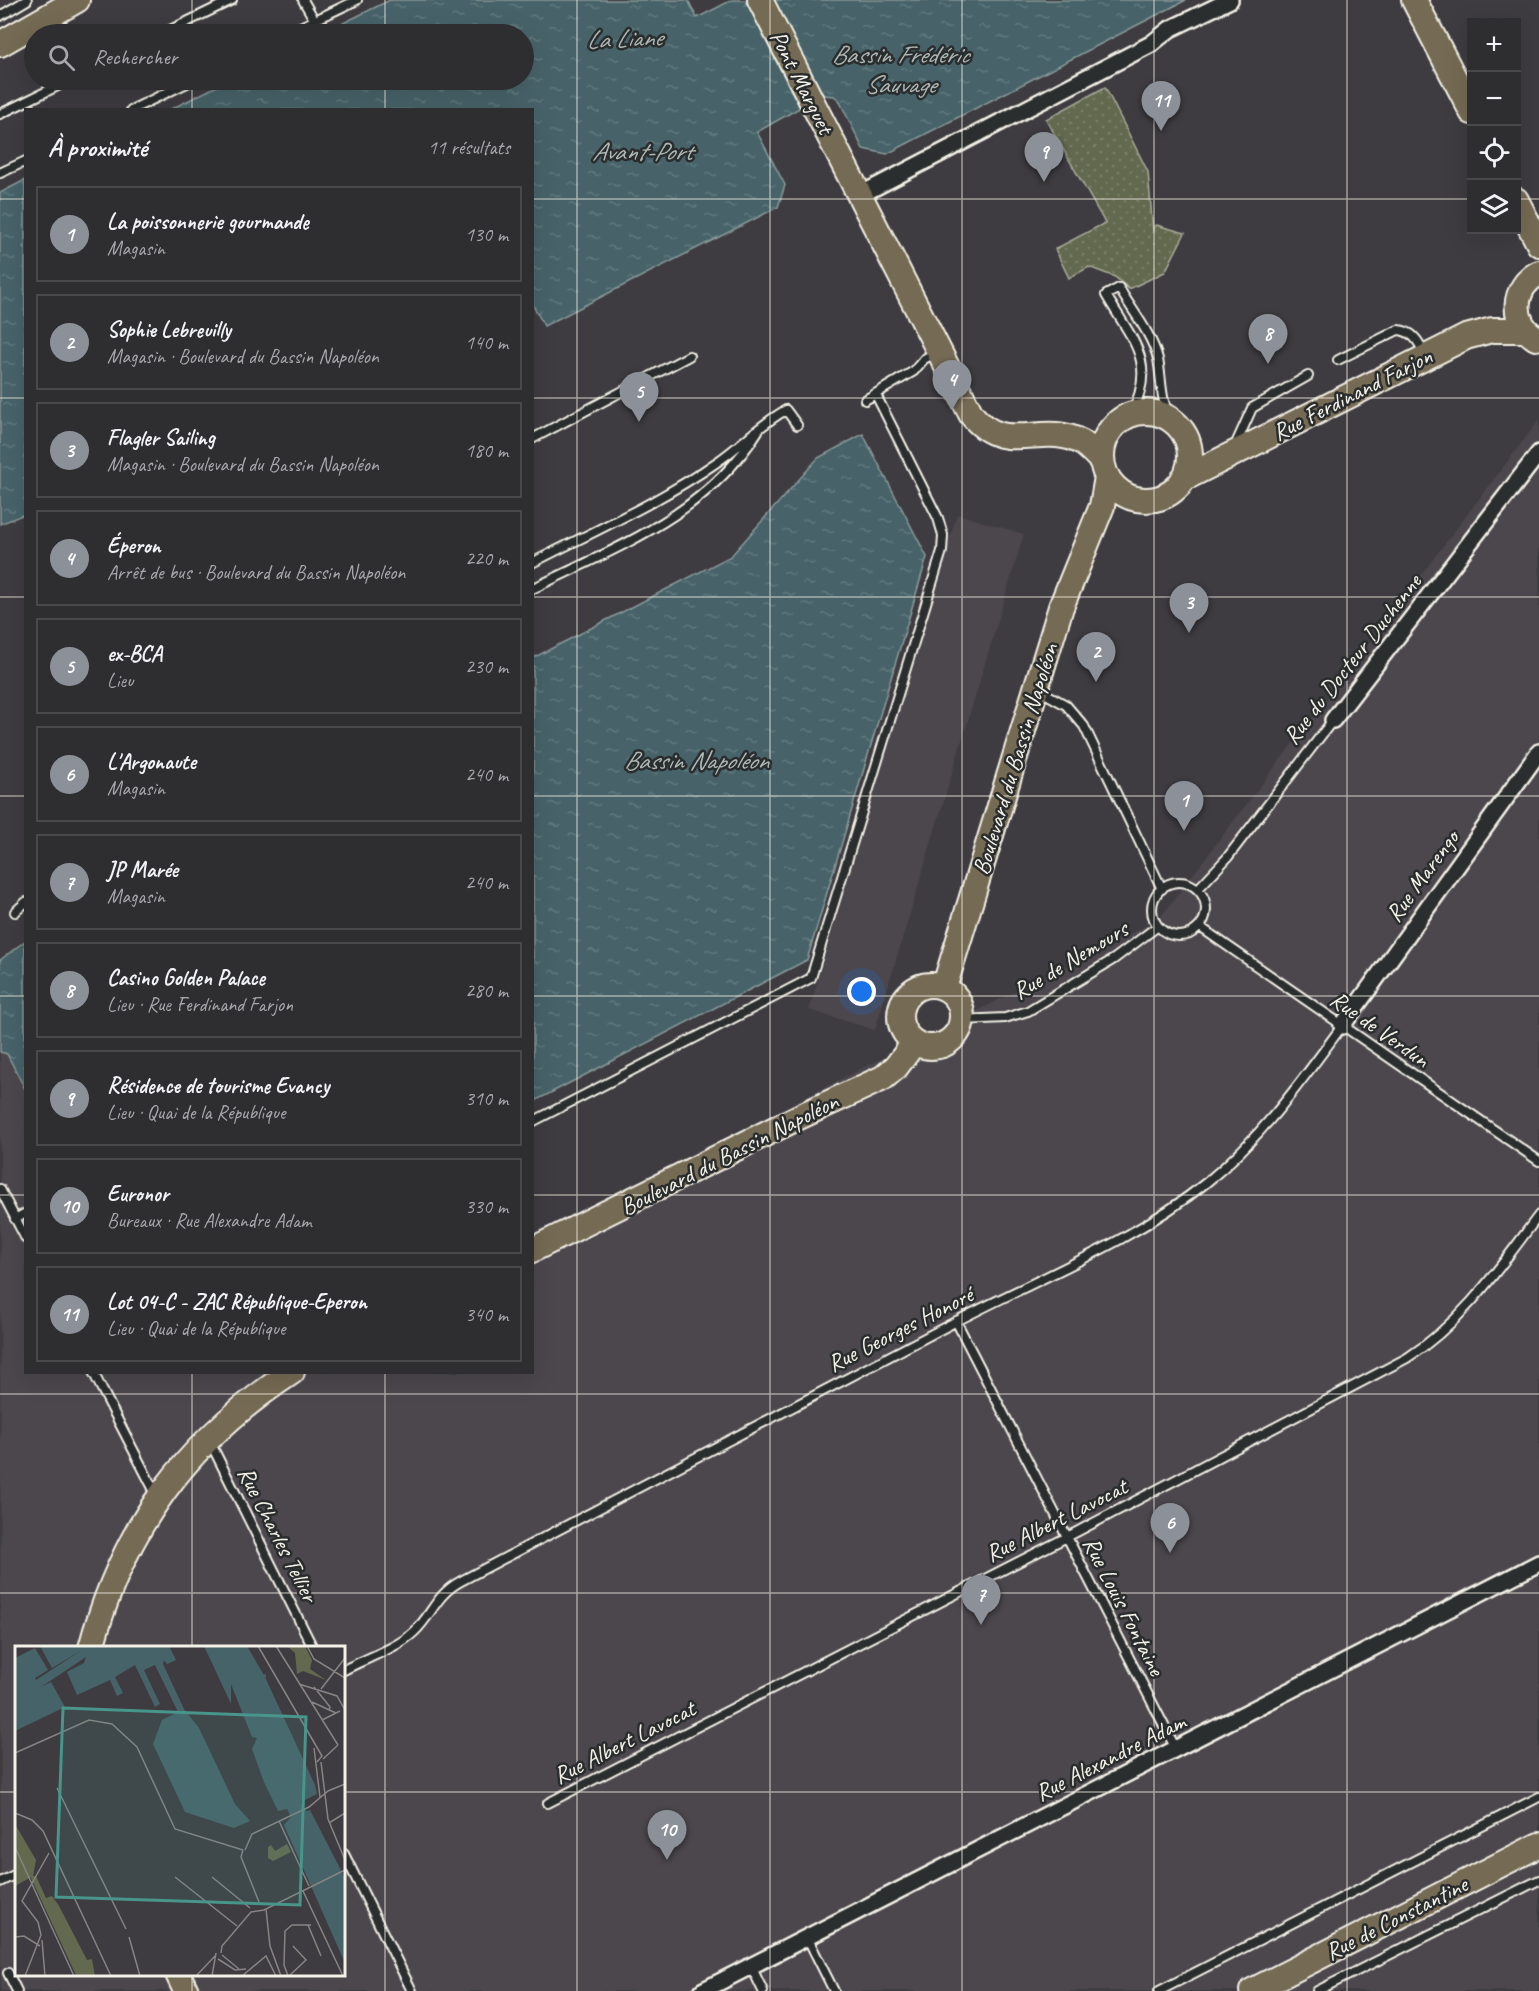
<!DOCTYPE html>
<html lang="fr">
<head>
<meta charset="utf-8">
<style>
  :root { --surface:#2e2d30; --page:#363538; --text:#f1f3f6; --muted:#a7a8ab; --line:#49494c; --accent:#8c9099 }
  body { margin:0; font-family:Caveat,sans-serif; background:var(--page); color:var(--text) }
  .controls { position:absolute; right:18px; top:18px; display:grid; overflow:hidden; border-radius:0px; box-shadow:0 6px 24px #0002 }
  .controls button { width:54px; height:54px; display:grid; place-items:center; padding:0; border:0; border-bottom:2px solid var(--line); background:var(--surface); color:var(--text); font:30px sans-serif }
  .you { position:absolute; left:862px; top:992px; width:21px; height:21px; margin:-15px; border:4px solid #fff; border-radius:50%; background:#1a73e8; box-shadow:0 0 0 9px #1a73e833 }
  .badge { display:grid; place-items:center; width:39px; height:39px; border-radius:50%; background:var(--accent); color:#fff; font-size:20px; font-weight:700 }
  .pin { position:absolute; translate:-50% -50px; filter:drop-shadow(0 2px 3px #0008) }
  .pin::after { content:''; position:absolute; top:32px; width:21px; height:18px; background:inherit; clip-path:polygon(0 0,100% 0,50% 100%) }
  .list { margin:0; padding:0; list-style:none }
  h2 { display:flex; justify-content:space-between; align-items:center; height:78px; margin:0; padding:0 24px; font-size:26px }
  h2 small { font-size:20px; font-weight:400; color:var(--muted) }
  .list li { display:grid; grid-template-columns:39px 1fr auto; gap:18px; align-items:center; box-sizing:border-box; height:96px; margin:0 12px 12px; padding:0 12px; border:2px solid var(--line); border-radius:0px }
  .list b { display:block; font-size:22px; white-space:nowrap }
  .list p { margin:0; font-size:20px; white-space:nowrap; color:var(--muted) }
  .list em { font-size:20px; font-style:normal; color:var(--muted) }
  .icon { flex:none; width:33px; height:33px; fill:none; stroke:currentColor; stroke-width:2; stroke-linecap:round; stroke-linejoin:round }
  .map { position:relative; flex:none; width:1539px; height:1991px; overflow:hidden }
  .search { position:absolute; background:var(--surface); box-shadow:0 6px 24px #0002; left:24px; top:24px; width:510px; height:66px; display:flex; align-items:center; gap:15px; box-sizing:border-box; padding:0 21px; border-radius:33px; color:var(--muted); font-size:22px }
  .panel { position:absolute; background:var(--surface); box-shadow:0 6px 24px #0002; left:24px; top:108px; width:510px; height:1266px; border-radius:0px }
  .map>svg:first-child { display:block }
  .built { fill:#4c464d; fill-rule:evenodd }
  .green { fill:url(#green-dots); stroke:#acad9c; stroke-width:1.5 }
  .water { fill:url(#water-ripples); stroke:#8c9c9c; stroke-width:1.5 }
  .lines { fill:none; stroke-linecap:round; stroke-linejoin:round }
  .lane-casing { stroke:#f4f1e8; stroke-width:12 }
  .street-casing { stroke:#f4f1e8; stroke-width:20 }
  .primary-casing { stroke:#f4f1e8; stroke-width:28 }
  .lane { stroke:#2a2d2e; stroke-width:8 }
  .street { stroke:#2a2d2e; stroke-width:15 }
  .primary { stroke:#746b52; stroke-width:24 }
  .grid { fill:none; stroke:#f4f1e8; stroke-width:1.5; stroke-opacity:0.55 }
  .labels { text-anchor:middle; stroke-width:5; stroke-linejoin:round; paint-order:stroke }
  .street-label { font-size:24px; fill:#f4f1e8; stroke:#2a2d2e }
  .water-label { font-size:26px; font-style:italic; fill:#aeb8b5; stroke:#2a2d2e }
  .inset-river { fill:none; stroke:#466369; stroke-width:3 }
  .inset-road { fill:none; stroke:#878483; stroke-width:1.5 }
  .view { fill:#48958c; fill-opacity:0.15; stroke:#48958c; stroke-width:3 }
  .inset-edge { fill:none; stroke:#f4f1e8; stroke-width:3 }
</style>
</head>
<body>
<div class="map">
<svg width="1539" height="1991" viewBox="0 0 1539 1991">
  <defs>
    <pattern id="green-dots" width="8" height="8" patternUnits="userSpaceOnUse" patternTransform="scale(1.5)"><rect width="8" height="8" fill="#63694f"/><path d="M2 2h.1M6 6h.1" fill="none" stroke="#7a7f68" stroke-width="1.8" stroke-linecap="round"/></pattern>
    <pattern id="water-ripples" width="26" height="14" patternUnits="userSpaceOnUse" patternTransform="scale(1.5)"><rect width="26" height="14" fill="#466369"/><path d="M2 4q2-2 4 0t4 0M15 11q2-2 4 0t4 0" fill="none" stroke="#617a7e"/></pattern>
  </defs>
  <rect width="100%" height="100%" fill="#3e3c40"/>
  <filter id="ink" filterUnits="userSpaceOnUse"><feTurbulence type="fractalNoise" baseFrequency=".0167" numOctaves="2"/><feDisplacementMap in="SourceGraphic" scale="12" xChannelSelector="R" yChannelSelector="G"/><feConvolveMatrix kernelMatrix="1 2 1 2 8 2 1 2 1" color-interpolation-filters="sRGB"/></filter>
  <g filter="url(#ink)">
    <path class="built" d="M1539 420V1991H1L0 1052 7 1054 25 1089 26 1372H532L533 1234 1159 919ZM16 1648H344V1974H16Z
      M957 514 1024 534 875 1030 809 1010Z"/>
    <path class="green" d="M1105 87 1148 172 1153 231 1156 225 1185 233 1165 272 1129 289 1115 277 1089 267 1069 278 1055 249 1105 223 1046 119Z"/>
    <path class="water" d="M390 0H688L697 18 732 0H1186L887 154 863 149 839 100 834 96 822 95 757 132 785 185 778 207 544 326 533 305 532 110H169L229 80H524V34H321Z
      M25 180V514L0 524V193Z
      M863 434 927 557 807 960 533 1102V658L731 556 818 458Z
      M25 941V1089L7 1054 0 1052V960Z"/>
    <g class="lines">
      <defs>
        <path id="lane" d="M303 0 315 21
          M0 16 27 0
          M162 34 232 0
          M286 34 357 0
          M131 110 193 80
          M0 114 70 80
          M0 173 26 161
          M1338 360 1398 330C1413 331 1420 342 1424 355
          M865 400 914 371 924 359 935 353
          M1131 414C1158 362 1132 340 1106 295L1119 288C1131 309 1152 334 1158 359 1162 381 1160 397 1170 419
          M532 439 689 356
          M1235 446 1252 408 1308 376
          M532 563C594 531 660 502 717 462 741 446 760 424 786 410L797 425
          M532 589C617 547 706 515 758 431
          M1039 690 1066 705 1084 726 1162 889
          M1152 909a27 27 0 1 1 54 0a27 27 0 1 1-54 0Z
          M1198 889 1227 858 1333 720
          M15 912 26 902
          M1200 927 1539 1161
          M962 1020 1005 1018 1028 1011 1114 959 1158 926
          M532 1122 811 978 942 551 943 535 938 518 876 395
          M0 1189 26 1239
          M15 1219 26 1213
          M956 1321 1176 1749
          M93 1372 157 1496
          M210 1442 313 1648
          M344 1670C366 1658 396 1649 414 1632 433 1614 435 1595 461 1581 625 1495 789 1408 953 1323 1038 1278 1132 1243 1207 1182 1261 1138 1301 1082 1342 1026
          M548 1803 1067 1537 1407 1358C1463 1322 1499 1268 1539 1215
          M344 1854 412 1991
          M0 1882 16 1874
          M807 1937 834 1991
          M751 1966 763 1991
          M8 1973 17 1991
          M1159 1991 1539 1797
          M1317 1991 1539 1880"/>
        <path id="street" d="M860 195 1151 44 1170 29 1230 0
          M1333 720 1539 453
          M1342 1026 1539 752
          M702 1991 1539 1563"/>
        <path id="primary" d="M760 0 971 414C1004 457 1042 421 1081 442 1089 447 1095 454 1102 461
          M1414 0 1472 112
          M0 44 77 0
          M1516 200 1539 244
          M1536 338C1510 322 1512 287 1539 273
          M1102 456a44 44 0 1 1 88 0a44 44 0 1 1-88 0Z
          M1183 479 1466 337 1492 330H1526
          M900 1016a31 31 0 1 1 62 0a31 31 0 1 1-62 0Z
          M944 988 1061 607 1102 506 1107 477
          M532 1250 801 1116 883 1078 896 1067 914 1043
          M91 1648C123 1527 188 1440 292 1372
          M178 1974 186 1991
          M1252 1991 1539 1845"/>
      </defs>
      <use href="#lane" class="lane-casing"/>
      <use href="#street" class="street-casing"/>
      <use href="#primary" class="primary-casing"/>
      <use href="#lane" class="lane"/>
      <use href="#street" class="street"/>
      <use href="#primary" class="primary"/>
    </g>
  </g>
  <path class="grid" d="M192 0V34M385 0V34M577 0V1991M770 0V1991M962 0V1991M1154 0V1991M1347 0V1991M192 80V110M385 80V110M0 199H26M532 199H1472M1516 199H1539M0 398H26M532 398H1539M0 597H26M532 597H1539M0 796H26M532 796H1539M0 996H26M532 996H1539M0 1195H26M532 1195H1539M192 1372V1648M385 1372V1991M0 1394H1539M0 1593H1539M0 1792H16M344 1792H1539M192 1974V1991"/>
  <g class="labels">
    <g class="street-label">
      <text transform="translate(802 82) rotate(63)" y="8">Pont Marguet</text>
      <text transform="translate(1352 394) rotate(-27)" y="8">Rue Ferdinand Farjon</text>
      <text transform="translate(1352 659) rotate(-52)" y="8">Rue du Docteur Duchenne</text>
      <text transform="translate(1015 759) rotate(-73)" y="8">Boulevard du Bassin Napoléon</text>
      <text transform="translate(1422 876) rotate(-54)" y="8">Rue Marengo</text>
      <text transform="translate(1070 960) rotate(-31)" y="8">Rue de Nemours</text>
      <text transform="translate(1380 1029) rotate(35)" y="8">Rue de Verdun</text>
      <text transform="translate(729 1154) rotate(-27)" y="8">Boulevard du Bassin Napoléon</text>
      <text transform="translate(900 1329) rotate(-27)" y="8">Rue Georges Honoré</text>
      <text transform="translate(1056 1520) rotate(-27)" y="8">Rue Albert Lavocat</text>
      <text transform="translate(278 1534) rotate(63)" y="8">Rue Charles Tellier</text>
      <text transform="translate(1124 1606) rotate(63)" y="8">Rue Louis Fontaine</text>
      <text transform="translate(624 1742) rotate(-27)" y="8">Rue Albert Lavocat</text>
      <text transform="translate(1110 1757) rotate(-27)" y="8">Rue Alexandre Adam</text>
      <text transform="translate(1396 1918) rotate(-27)" y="8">Rue de Constantine</text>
    </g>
    <g class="water-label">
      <text transform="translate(624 38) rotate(-2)" y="9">La Liane</text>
      <text x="900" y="63">Bassin Frédéric<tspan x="900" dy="30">Sauvage</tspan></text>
      <text x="642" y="160">Avant-Port</text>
      <text x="696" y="769">Bassin Napoléon</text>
    </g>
  </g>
  <g transform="translate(15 1646)">
    <rect width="330" height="330" fill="#3e3c40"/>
    <path d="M0 178 21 214 18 230 0 240ZM272 198 276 206 258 215 253 212V201L256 199 260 205Z" fill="#63694f"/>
    <path d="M272 0H290L297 14 295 23 311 34 288 25 282 28 280 7ZM15 230H21L31 252 37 250 44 260 72 314 77 313 80 330 61 329Z" fill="#63694f"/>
    <path d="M25 0H154L161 14 152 18 149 14 148 18 169 63 184 82 220 158 235 175 219 182 170 166 138 98 147 74 163 66 140 19 129 24 145 58 140 61 120 19 100 31 108 47 102 50 95 34 62 49 52 26 69 17 71 11 26 41 36 36 50 61 0 85V12L20 2 33 24 20 32 21 34 67 4 37 22ZM189 0H232L250 31 300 139 302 148 286 156 291 165 295 164 330 232V317L269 179 276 171 272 163 263 165 249 136 237 103 242 92 237 91 216 38V58Z" fill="#466369"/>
    <path class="inset-river" d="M205 0 220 27 251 30"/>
    <path class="inset-road" d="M243 0 307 110 302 116M261 0 323 99M292 0 299 13 330 32M284 38 322 50 330 64M299 41 315 61 314 65M306 43 330 12M297 56 321 67M307 74 325 65M299 102 305 151M0 107 74 74 97 78 122 101 160 183 228 204M308 113 323 99M306 116 313 173 330 214M42 142 111 283M0 167 17 174 28 185 96 330M264 175 294 240M314 177 330 167M0 201 59 330M228 204 226 211 244 256M230 204 237 188 294 161 313 145 330 138M160 231 222 280M197 231 235 262M288 245 328 330M251 263 255 300 266 330M293 279 306 310M0 291 9 290 25 300M114 291 125 330M27 294 30 330M206 307 207 300 236 266 249 264 330 224M207 309 224 323M203 313 220 324 231 323M10 330 26 289 23 276 7 255 34 207M181 330 200 310M197 330 201 307M227 330 251 310 261 330M273 330 269 319 270 285 277 279H296M274 330 291 314 278 300"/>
    <path class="view" d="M48 62 291 71 285 259 41 251Z"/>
    <rect width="330" height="330" class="inset-edge"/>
  </g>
</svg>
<div class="controls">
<button>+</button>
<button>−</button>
<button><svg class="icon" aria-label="locate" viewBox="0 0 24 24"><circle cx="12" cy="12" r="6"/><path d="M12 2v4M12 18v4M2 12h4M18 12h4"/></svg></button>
<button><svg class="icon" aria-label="layers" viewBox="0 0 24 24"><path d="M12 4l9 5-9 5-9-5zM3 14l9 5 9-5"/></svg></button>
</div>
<div class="you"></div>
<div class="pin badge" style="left:1184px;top:831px">1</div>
<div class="pin badge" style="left:1096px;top:682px">2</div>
<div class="pin badge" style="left:1189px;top:633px">3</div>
<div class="pin badge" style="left:952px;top:410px">4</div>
<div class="pin badge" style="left:639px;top:422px">5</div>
<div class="pin badge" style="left:1170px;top:1553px">6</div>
<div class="pin badge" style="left:981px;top:1625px">7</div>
<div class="pin badge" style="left:1268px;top:364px">8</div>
<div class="pin badge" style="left:1044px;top:182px">9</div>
<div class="pin badge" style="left:667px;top:1860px">10</div>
<div class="pin badge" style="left:1161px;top:131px">11</div>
<div class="search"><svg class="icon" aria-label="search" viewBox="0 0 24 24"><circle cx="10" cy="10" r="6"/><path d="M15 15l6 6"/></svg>Rechercher</div>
<section class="panel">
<h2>À proximité<small>11 résultats</small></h2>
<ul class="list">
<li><span class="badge">1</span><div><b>La poissonnerie gourmande</b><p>Magasin</p></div><em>130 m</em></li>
<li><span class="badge">2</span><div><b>Sophie Lebreuilly</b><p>Magasin · Boulevard du Bassin Napoléon</p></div><em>140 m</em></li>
<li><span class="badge">3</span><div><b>Flagler Sailing</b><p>Magasin · Boulevard du Bassin Napoléon</p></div><em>180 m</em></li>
<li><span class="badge">4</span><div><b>Éperon</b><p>Arrêt de bus · Boulevard du Bassin Napoléon</p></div><em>220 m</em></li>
<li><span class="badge">5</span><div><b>ex-BCA</b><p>Lieu</p></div><em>230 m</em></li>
<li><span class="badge">6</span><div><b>L'Argonaute</b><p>Magasin</p></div><em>240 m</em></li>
<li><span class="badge">7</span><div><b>JP Marée</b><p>Magasin</p></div><em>240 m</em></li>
<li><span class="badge">8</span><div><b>Casino Golden Palace</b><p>Lieu · Rue Ferdinand Farjon</p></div><em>280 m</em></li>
<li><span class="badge">9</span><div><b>Résidence de tourisme Evancy</b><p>Lieu · Quai de la République</p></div><em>310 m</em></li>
<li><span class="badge">10</span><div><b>Euronor</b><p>Bureaux · Rue Alexandre Adam</p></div><em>330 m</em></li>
<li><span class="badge">11</span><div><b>Lot 04-C - ZAC République-Eperon</b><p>Lieu · Quai de la République</p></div><em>340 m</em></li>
</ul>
</section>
</div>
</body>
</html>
